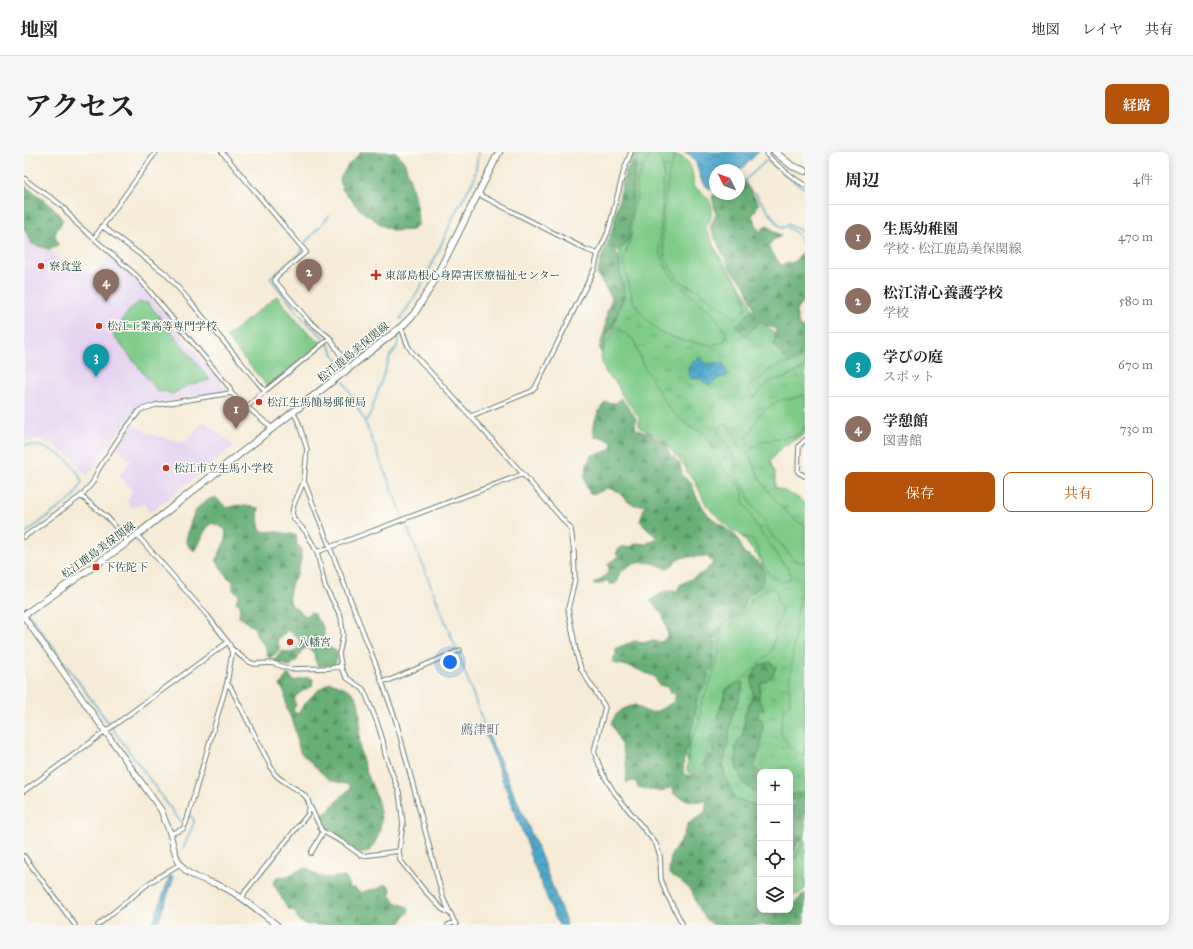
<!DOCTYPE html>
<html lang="ja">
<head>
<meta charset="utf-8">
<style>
  :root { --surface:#fff; --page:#f6f6f6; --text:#222; --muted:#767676; --line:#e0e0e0; --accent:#b45309 }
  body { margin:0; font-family:"IM FELL Great Primer","Noto Serif JP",serif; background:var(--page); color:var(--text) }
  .controls { position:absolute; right:12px; bottom:12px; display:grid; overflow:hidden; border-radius:8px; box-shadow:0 2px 10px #0003 }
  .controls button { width:36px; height:36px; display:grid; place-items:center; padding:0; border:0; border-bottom:1px solid var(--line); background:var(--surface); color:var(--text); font:20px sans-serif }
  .compass { position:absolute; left:685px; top:12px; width:36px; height:36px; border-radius:50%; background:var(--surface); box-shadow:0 2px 10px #0003; rotate:313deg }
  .you { position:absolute; left:426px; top:510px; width:14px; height:14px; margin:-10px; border:3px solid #fff; border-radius:50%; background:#1a73e8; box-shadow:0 0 0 6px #1a73e833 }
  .badge { display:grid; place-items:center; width:26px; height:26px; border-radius:50%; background:var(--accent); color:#fff; font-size:13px; font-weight:700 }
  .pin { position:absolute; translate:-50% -33px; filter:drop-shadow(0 1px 2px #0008) }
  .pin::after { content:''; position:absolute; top:21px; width:14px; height:12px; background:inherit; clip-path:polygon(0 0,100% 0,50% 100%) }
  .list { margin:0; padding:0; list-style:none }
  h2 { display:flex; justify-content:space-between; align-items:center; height:52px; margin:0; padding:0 16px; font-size:17px }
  h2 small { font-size:13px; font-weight:400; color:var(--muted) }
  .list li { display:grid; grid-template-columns:26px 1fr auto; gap:12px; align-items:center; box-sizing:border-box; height:64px; padding:0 16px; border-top:1px solid var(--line) }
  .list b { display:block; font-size:15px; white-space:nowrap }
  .list p { margin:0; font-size:13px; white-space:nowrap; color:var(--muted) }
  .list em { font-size:13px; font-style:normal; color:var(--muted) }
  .actions { display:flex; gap:8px; padding:12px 16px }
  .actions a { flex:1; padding:9px 0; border:1px solid var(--accent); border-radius:8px; text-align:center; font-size:14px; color:var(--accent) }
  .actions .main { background:var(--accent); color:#fff }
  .icon { flex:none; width:22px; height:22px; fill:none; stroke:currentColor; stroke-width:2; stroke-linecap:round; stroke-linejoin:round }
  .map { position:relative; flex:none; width:781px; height:773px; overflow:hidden; border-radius:8px }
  header { display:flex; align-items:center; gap:24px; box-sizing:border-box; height:56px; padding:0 20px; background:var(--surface); border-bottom:1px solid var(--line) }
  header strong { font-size:19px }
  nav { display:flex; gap:22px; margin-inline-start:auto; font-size:14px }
  .intro { display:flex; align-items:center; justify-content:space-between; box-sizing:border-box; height:96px; padding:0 24px }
  h1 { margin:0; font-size:28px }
  .button { padding:10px 18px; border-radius:8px; background:var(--accent); color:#fff; font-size:14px; font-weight:700 }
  main { display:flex; gap:24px; padding:0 24px }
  aside { flex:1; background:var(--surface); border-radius:8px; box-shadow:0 2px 10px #0003 }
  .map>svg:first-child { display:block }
  .built { fill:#e4d3f1 }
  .grass { fill:url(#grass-tufts); stroke:#4e845e }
  .forest { fill:url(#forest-firs); stroke:#427654 }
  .pitch { fill:#7eca88; stroke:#4e845e }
  .water { fill:url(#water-waves); stroke:#367280 }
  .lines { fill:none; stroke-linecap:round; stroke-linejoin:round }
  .stream { stroke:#4ea8cc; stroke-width:1.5 }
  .street-casing { stroke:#6a7a6d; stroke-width:5.5 }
  .secondary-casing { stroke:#6a7a6d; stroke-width:7 }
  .primary-casing { stroke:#6a7a6d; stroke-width:8 }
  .street { stroke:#fff; stroke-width:3.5 }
  .secondary { stroke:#fff; stroke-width:5 }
  .primary { stroke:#fff; stroke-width:6 }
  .poi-dot { fill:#c8321e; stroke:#fdfcf7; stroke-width:1.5 }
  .labels { text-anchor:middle; stroke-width:3; stroke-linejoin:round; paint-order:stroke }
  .poi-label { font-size:11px; fill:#1f3d34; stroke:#fdfcf7; text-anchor:start }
  .street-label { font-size:11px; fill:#1f3d34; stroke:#fdfcf7 }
  .quarter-label { font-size:13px; fill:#5a626e; stroke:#fdfcf7 }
</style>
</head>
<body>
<header>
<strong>地図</strong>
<nav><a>地図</a><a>レイヤ</a><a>共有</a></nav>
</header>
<div class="intro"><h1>アクセス</h1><a class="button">経路</a></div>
<main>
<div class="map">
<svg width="781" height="773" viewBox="0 0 781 773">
  <defs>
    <pattern id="grass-tufts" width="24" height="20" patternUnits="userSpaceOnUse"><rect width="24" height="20" fill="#7eca88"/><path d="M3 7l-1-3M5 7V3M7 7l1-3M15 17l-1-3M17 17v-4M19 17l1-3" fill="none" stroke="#67a570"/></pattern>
    <pattern id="forest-firs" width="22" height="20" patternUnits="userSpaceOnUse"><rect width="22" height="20" fill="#66ae74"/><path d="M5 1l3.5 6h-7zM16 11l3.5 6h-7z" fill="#538f60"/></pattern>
    <pattern id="water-waves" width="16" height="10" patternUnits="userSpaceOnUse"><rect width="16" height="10" fill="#4ea8cc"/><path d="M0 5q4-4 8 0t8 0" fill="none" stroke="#408aa6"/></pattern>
  </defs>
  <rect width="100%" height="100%" fill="#fdfcf7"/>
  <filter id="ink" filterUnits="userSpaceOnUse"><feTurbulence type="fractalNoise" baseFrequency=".025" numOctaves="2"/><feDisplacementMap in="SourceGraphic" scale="8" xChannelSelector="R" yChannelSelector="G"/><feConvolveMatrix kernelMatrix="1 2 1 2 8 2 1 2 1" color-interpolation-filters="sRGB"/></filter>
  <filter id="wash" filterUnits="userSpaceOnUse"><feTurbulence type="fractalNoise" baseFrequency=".012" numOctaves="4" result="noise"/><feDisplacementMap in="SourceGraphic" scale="16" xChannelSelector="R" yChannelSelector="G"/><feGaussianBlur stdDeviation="0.9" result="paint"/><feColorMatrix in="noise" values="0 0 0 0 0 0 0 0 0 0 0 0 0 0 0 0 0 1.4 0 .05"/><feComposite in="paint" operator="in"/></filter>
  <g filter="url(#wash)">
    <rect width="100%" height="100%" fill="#f6ebd6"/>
    <path class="built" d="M0 72 36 108 67 122 86 105 112 127 203 238 122 253 112 258 81 297 64 324 55 316 49 306 17 287 0 290Z
      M180 269 210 294 126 361 119 351 109 356 103 349 108 339 95 323 107 309 93 296 109 272 125 282 161 290Z"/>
    <path class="grass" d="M609 0H651L652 18 685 88 722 142 730 163 754 184 781 193V282L758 295 746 309 751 323V335L775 346 781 352V655L766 656V620H736V657L711 658 667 612 661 605 657 589 668 547 691 489 676 492 736 427 738 410 706 369 632 280 585 189 595 156 596 92 606 13Z
      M781 671V733L766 737V677Z"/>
    <path class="forest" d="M337 0H372L381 11 393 53 394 73 388 78 370 79 359 74 335 57 318 37 316 27 324 13Z
      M611 0H617L614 6 610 27 605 86 600 94 592 99 595 108 597 124 601 143 577 201 575 197 581 177 583 159 588 146 573 122 579 101 588 79 601 20 609 7Z
      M719 27 735 52 728 64 736 80 742 73 757 84 749 88 744 95 757 113 770 110 779 99 781 101V146L772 159 775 174 781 177V203L765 211 750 193 752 177 735 170 722 185 712 174 730 156 722 135 706 116 686 76 692 62 688 44 691 42H715V29Z
      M0 33 29 55 39 68 31 82 34 93 26 98 8 92 0 76Z
      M597 246 612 266 611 276 618 280H624L641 291 646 302 656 312 658 323 668 332 672 344 684 363 713 385 719 400 734 409 741 420C739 433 733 440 721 444L720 455 713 464 702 471 690 489 689 515 685 520 682 531 673 545 671 564 660 606 659 620 662 623 675 624 683 616 680 613 682 607 689 601 688 588 694 572 696 557 704 537 719 529 718 539 708 564 703 597 699 612 702 627 711 646 736 655V758H766V749L769 752 781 741V773H689L682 767 674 755 668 739 658 730 645 722 647 703 659 685 664 672 681 660 683 649C668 650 663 649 650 642L647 635 638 640 614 635 611 629 602 630C605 610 597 589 587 572 591 560 600 555 612 553 630 567 632 558 650 550L652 542 646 541 644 535 635 533 630 524C621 522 611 515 603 514 597 512 593 513 588 510L592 502V496L611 489 619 491 626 489 638 490 644 483C641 467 638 458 626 449L641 439H653L656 433 680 420 689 411 682 404C674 405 664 404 657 406 651 408 648 416 641 416 638 415 635 413 632 412 618 408 596 411 594 429L590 432H586L583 428 575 432H569L580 425 585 419 584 412 595 403 592 402 596 395H606L613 391 622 392 633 386 616 369 621 353H611L604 350 593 339 584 336 571 342 566 341C557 329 562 316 567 303L577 301 587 297 588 290 580 286 571 285C567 273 573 260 581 250L592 251Z
      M191 345 203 356 214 353 235 356 234 366 236 378 241 380 248 379 272 383 273 393 277 396V408L273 423 268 430 265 444 267 453 282 464 286 460 289 461C296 473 303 473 299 489L303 494 312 499C316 516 306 513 294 514L291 508 290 501 284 496 279 497 273 508 266 514 249 510 248 509 259 499 267 501 273 497 276 492 274 486 264 478 253 488 256 497 246 506 244 505C243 501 242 496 240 493 235 487 232 484 231 476L226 473 215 464 216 453 212 450 215 442 209 438V429L203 425 192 408 202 387 201 377 188 371C178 378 178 390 171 399L165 395 162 388C168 367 168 353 191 345Z
      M746 510 752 515 748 525 736 532 735 549 741 558H735L734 564 739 569 737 594 729 618H734L736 621V642C715 636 708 611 713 591 714 588 717 587 718 584 721 577 719 567 722 559 724 555 727 550 728 545 730 537 725 526 731 518 735 512 740 511 746 510Z
      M264 522 270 529 284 525 289 527 288 534 277 540 272 544 270 548 272 553 269 558 270 560 274 562C282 548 292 539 306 530 315 533 328 537 332 545 339 557 334 583 336 597 340 622 355 641 357 667 357 678 352 691 346 699L337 702 309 683 301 675 299 664C307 653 318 646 326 636V633L305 628 276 600 269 570 263 558 261 541 256 534 258 530Z
      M781 639V682L778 683V687L771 693 770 699 766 703V690L775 685 774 683H766V656H769L773 650 768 647 766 648V643Z
      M284 716C296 729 306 725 321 725L324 730 325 736H331L336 741 344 738 354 737 360 732 365 734 367 737 366 743 373 751 384 755 385 759 379 767 376 773H291L289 772 284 773 274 768 271 759 264 757 249 731 253 725 264 724 276 718Z"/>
    <path class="pitch" d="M630 1C637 6 639 13 640 21L635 97 641 113 649 127 691 164 702 181 701 189 687 193 660 189 635 180 624 169 610 151 599 110 607 85 609 60 612 46 613 29 625 4Z
      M655 4C668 8 670 23 669 35 678 39 689 48 688 59 688 65 684 72 682 77 689 87 690 99 696 109 702 118 711 125 716 134 720 141 720 149 722 156L716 163 712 167 680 143 671 137 661 133 651 123 641 105 639 92V61L645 21 650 6Z
      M253 144 278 175 298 191 243 234 202 185Z
      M117 150 124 151 130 158 186 228 165 233 148 242 141 239 134 240 89 183C95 174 106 152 117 150Z
      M595 178 601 181 610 189 619 213 645 256 667 276 677 279 682 284 687 292 696 313 717 335 719 340V350L724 357 730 371 767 422 766 427 761 430H756L751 425 745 422 736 407 735 399 729 389 706 377 682 353 670 327 662 320C665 308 655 304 648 298 645 296 644 292 642 290 638 286 631 282 626 280 622 277 618 278 615 275V265L598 243 593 232 583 222 579 215 577 205 579 198 587 183Z
      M781 207V216L765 223 760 227C758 227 753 226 751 227 742 230 737 241 729 246L722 235 730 229 740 224 746 217 760 212H766Z
      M781 243V273L776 282C765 286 752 287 740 289 736 290 733 294 729 295L724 292 723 284C728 279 729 274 733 267 738 258 749 252 758 247 766 249 773 244 781 243Z
      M702 271 710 281 712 289 716 296 722 299 726 304 736 327 751 349 771 368 781 373V410H775L768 407 761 396 752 388 746 380 739 365 730 357 721 337 712 323C715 305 701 293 693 278Z
      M780 427H781V605L766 596 758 583 757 576 759 561 766 550 765 532 771 483 772 467Z
      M745 436 751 438 753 440V447L758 461 749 482 751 485 747 500 719 526 702 537 686 586 684 600 674 623 665 621 663 619 665 592 675 571 677 553 693 512 695 491 699 480 722 459 728 447Z
      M781 688V737C776 742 774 744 766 742V712C774 707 775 695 781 688Z"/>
    <path class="water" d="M659 0H735L715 19 691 18V38C671 34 678 15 668 5 666 2 662 1 659 0Z
      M675 206 679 208 681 212 698 210 701 215 704 223 701 225C694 225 692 228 687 233L683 232 677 227 666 226C664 218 663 216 669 210L672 209Z
      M461 575 515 699 543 773H535L530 763 505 701 506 699C493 666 480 633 468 600 466 592 461 585 459 577Z
      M146 723 150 725 133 773H128Z"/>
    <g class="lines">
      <path class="stream" d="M757 19 770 30 781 36
        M715 28 720 29 743 8 752 15
        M731 41 756 75 758 76 762 74
        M305 64 281 91 276 102 246 126 280 168 301 187 317 214
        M763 72 781 81
        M763 75 773 82 778 90
        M376 167C401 133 417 92 434 55L437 51 451 25 454 0
        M375 185 373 195 366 204 346 262 341 270 434 501 461 576
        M320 229 341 270
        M0 293C24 292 50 306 58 330L50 345 0 382
        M5 462 156 669H158L166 664 169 666 170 670 159 697"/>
    </g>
  </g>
  <g filter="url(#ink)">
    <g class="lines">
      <defs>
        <path id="street" d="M198 0 282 100 253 124 251 127V129L284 168 306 186 325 217
          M744 0 743 3C755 14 767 26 781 33
          M0 26 8 33 29 47 38 54 53 72 113 124 206 236 207 241 248 276
          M454 42 563 98 574 102
          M78 74 141 121 164 147 241 239 224 254
          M70 86 132 0
          M377 175 384 194 388 200 499 322 547 377 550 400 551 427 544 457 553 504 557 517 581 555 570 600 579 622 590 640 632 692 636 704 637 727 642 741 659 773
          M241 239 306 186
          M269 260 274 269 283 297 280 329 352 513 372 569 419 746 432 773
          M447 264 508 239 511 236 570 118 574 102 584 80 600 18 607 0
          M781 288 775 294 774 320 781 324
          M280 329 270 352 268 361 270 367 282 380 293 400 301 434 317 465 319 483 315 502 318 518 323 526 339 537 342 543 353 570 359 589 361 602 375 640 379 672 375 699 376 708 400 738 418 757 427 762
          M57 344 84 366 104 390
          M113 383 183 463 206 493 208 502 203 531 162 671 159 677 146 682
          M0 385 57 344 69 330 74 318 97 283 116 258 132 253 207 241
          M293 400 499 322
          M207 496 223 509 230 512 248 511 266 517 307 516 317 514
          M357 529 366 528 436 498
          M203 531 207 536 250 621C262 636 292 639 284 662L221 740 218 747
          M0 639 204 490
          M286 654 298 679V682L287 701
          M298 679 320 691 338 704 375 699
          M0 704 51 773
          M74 773 125 731 156 712
          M424 773 431 770"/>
        <path id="secondary" d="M0 465 137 658C140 666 143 673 146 681 149 692 150 704 157 713 165 725 179 727 192 732 215 741 234 759 253 773"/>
        <path id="primary" d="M751 0 768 14 781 19
          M0 463 104 390 377 175 390 162 409 131 475 0"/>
      </defs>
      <use href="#street" class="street-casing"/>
      <use href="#secondary" class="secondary-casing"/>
      <use href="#primary" class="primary-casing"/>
      <use href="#street" class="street"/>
      <use href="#secondary" class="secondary"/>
      <use href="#primary" class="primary"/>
    </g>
  </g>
  <g class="poi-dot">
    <circle cx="17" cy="114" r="4"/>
    <path d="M350 117h4v4h4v4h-4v4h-4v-4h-4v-4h4z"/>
    <circle cx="75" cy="174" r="4"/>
    <circle cx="235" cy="250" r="4"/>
    <circle cx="142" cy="316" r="4"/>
    <rect x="68" y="411" width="8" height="8" rx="2"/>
    <circle cx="266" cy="490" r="4"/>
  </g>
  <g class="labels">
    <g class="poi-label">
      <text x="25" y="118">寮食堂</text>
      <text x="361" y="127">東部島根心身障害医療福祉センター</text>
      <text x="83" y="178">松江工業高等専門学校</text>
      <text x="243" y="254">松江生馬簡易郵便局</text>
      <text x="150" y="320">松江市立生馬小学校</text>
      <text x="80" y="419">下佐陀下</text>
      <text x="274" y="494">八幡宮</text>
    </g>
    <g class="street-label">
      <text transform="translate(329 200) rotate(-39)" y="4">松江鹿島美保関線</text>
      <text transform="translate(74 398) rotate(-36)" y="4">松江鹿島美保関線</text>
    </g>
    <g class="quarter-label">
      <text x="456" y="582">薦津町</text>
    </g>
  </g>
</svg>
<div class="controls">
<button>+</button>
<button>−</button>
<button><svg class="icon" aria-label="locate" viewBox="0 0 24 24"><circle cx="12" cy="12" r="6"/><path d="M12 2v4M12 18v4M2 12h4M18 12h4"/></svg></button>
<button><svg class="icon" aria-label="layers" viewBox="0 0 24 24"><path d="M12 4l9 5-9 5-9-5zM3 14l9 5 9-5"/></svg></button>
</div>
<svg class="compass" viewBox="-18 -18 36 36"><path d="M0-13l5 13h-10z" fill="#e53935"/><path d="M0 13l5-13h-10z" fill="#767676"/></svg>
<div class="you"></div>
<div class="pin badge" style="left:212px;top:277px;background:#8d6e63">1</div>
<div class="pin badge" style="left:285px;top:140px;background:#8d6e63">2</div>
<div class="pin badge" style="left:72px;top:225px;background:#0f9aa8">3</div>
<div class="pin badge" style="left:82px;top:150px;background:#8d6e63">4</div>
</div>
<aside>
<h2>周辺<small>4件</small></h2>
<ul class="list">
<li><span class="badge" style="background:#8d6e63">1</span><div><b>生馬幼稚園</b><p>学校 · 松江鹿島美保関線</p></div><em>470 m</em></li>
<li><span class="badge" style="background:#8d6e63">2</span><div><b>松江清心養護学校</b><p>学校</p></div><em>580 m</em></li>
<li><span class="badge" style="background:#0f9aa8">3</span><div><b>学びの庭</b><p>スポット</p></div><em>670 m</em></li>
<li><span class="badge" style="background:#8d6e63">4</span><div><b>学憩館</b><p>図書館</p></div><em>730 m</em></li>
</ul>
<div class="actions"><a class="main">保存</a><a>共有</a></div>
</aside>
</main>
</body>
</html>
